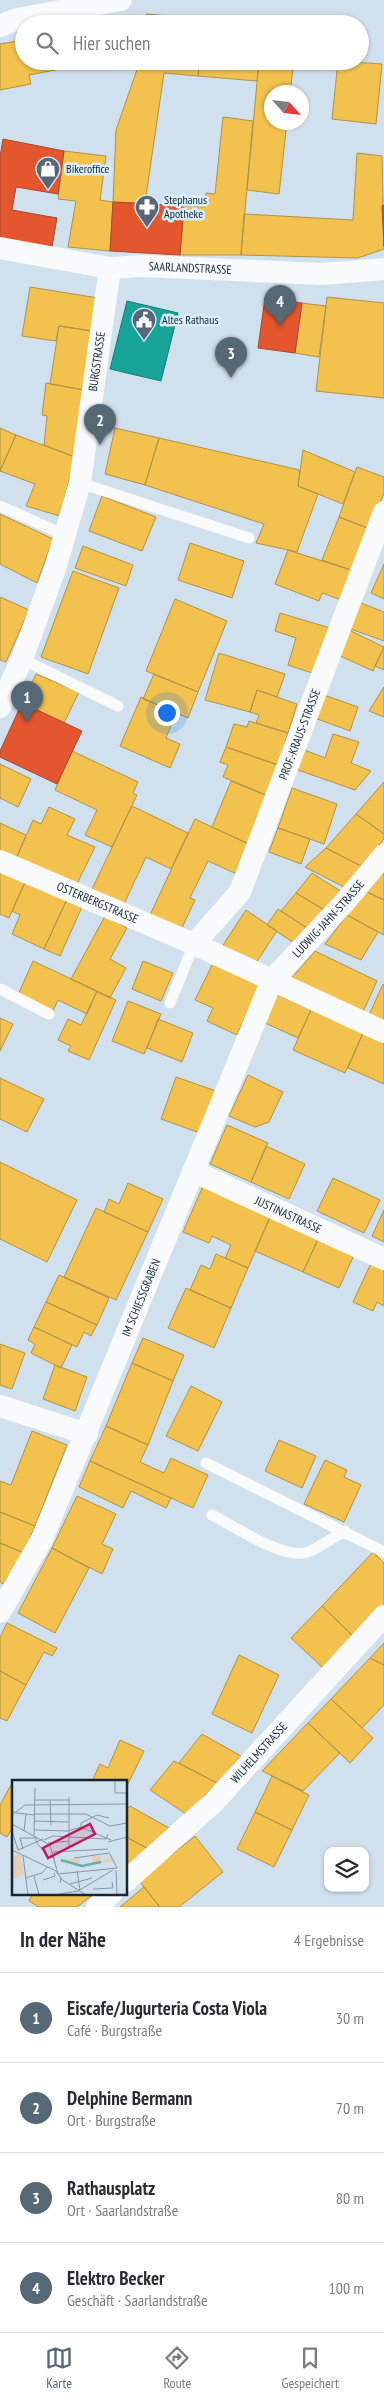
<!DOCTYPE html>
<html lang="de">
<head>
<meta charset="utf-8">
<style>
  :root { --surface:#fff; --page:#f2f2f3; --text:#2b2b33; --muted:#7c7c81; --line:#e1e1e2; --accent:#566875 }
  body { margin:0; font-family:"PT Sans Narrow",sans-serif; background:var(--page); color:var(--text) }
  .controls { position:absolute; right:15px; bottom:15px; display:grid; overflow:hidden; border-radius:10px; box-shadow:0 1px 4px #0004 }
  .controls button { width:45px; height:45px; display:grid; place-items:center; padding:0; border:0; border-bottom:1px solid var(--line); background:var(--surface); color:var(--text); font:25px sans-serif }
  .compass { position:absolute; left:264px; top:85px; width:45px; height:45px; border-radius:50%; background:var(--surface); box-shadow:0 1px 4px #0004; rotate:117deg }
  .you { position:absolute; left:166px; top:712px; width:18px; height:18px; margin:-12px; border:4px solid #fff; border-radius:50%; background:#1a73e8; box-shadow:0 0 0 8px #1a73e833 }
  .badge { display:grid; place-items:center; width:32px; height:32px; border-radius:50%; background:var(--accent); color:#fff; font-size:16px; font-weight:700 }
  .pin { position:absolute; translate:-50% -41px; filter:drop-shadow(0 1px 2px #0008) }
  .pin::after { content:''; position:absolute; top:26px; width:18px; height:15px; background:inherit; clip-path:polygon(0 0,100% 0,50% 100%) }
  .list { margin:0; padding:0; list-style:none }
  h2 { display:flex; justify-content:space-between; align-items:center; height:65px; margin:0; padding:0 20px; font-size:21px }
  h2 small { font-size:16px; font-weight:400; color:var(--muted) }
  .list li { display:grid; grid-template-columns:32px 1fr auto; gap:15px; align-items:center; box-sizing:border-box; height:90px; padding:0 20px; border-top:1px solid var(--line) }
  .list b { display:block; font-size:19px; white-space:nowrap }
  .list p { margin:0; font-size:16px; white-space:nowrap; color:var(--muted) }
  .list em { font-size:16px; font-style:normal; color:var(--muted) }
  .icon { flex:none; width:28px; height:28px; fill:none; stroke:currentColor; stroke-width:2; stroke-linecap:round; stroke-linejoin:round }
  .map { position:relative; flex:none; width:384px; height:1907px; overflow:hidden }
  .search { position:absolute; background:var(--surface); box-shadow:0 1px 4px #0004; left:15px; right:15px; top:15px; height:55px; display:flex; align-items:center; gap:12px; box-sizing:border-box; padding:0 18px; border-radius:28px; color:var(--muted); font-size:19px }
  .sheet { height:425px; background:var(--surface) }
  nav { display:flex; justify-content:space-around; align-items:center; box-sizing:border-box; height:70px; border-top:1px solid var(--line); background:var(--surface); font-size:14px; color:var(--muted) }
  nav a { display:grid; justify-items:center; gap:2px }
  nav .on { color:var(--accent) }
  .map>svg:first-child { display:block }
  .homes { fill:#f2c14e; stroke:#af9346 }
  .shops { fill:#e4572e; stroke:#a64930 }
  .public { fill:#17a398; stroke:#167e7a }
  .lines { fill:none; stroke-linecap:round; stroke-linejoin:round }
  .lane { stroke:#f8fafc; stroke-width:11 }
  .street { stroke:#f8fafc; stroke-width:22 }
  .labels { text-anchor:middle; stroke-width:5; stroke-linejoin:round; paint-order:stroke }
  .poi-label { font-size:12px; fill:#142735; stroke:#daedfd; text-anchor:start }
  .street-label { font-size:12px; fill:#142735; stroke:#daedfd }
  .inset-river { fill:none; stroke:#69b0ad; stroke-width:2.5 }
  .inset-road { fill:none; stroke:#8596a3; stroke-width:1 }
  .view { fill:#c2185b; fill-opacity:0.15; stroke:#c2185b; stroke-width:2.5 }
  .inset-edge { fill:none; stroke:#142735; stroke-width:2.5 }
</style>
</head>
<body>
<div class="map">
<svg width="384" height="1907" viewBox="0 0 384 1907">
  <rect width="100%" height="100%" fill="#d1e0ed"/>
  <path class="homes" d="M146 14 204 19 203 24H145Z
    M204 19 257 24H203Z
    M24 40V61H75L76 66 29 75 31 84 0 90V44Z
    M140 61H200L198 76 164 73 145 203 113 202 116 130Z
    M200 61H259L257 81 198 76Z
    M259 61H294L290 92H272V122H287L279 194 247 190Z
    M338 61 382 64 376 124 332 119Z
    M223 117 253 121 241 255H180L184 206 205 207 206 193 215 194Z
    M64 151 106 156 100 200 113 202 110 251 68 247 76 201 58 199Z
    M357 153 382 156 384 249 358 258 241 255 244 214 353 220Z
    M30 287 98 298 92 331 59 326 56 341 22 336Z
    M327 297 384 303V398L316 391Z
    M302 303 326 306 319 357 295 353Z
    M59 326 92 331 84 390 50 384Z
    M46 383 84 390 75 457 44 445 47 416 42 415Z
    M0 428 16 435 0 471Z
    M115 428 159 438 145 485 105 474Z
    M16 435 75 457 60 516 26 506 35 484 0 471Z
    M159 438 300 470 298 486 318 494 297 552 256 543 264 524 145 485Z
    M303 450 355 472 343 504 298 486Z
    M357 467 384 477V493L370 529 339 517Z
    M102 496 156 517 142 551 89 531Z
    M0 514 53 539 37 583 0 564Z
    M339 517 370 529 354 571 322 560Z
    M190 543 244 561 232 598 178 580Z
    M83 546 133 565 126 586 75 568Z
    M288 550 354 571 341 600 322 593 319 601 275 584Z
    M384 564V599L371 593Z
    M73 571 119 588 88 674 41 657Z
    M0 597 29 610 6 662 0 660Z
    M175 599 227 621 198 692 146 671Z
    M358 602 384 612V641L348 628Z
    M280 613 330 628 315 674 288 665 296 638 275 631Z
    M349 630 384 647 373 671 338 655Z
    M384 647V670L375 666Z
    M219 653 285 674 277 697 257 690 250 712 205 700Z
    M36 674 79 692 64 723 22 703Z
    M154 674 198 692 188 718 143 699Z
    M384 687V717L369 711Z
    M257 690 297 704 288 733 256 723 259 715 250 712Z
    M321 694 358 707 350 731 312 717Z
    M141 697 176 713 166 738 180 744 170 768 120 746Z
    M249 721 288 733 278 765 226 747 234 724 247 727Z
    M333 734 359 742 351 763 371 771 355 790 295 769 302 749 325 758Z
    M226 747 278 765 268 796 223 777 228 765 220 762Z
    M72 751 138 782 133 793 137 795 112 847 85 835 97 810 55 790Z
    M0 764 31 779 18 807 0 798Z
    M231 781 268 796 253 846 212 827Z
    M384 782V834L356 814Z
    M292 788 337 804 324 844 278 828Z
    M132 806 188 833 171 869 146 857 123 906 91 891Z
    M49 807 75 819 67 835 95 847 76 886 16 859 33 820 41 824Z
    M356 814 384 834V839L361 866 326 848Z
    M195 819 253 846 239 875 208 861 190 898 195 900 180 932 149 917Z
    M0 823 26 835 16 859 0 852Z
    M278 828 310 839 301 864 269 852Z
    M326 848 361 866 344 887 305 867Z
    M0 869 26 880 9 918 0 914Z
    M384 872V900L367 892Z
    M312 873 342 892 326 911 296 893Z
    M26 880 67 899 44 949 12 934 20 915 12 911Z
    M367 892 384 900V935L347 915Z
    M296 893 326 911 310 930 281 911Z
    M67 899 82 907 60 956 44 949Z
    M278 909 310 930 297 945 267 925Z
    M246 910 277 931 254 966 223 945Z
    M347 915 378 932 361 960 325 944Z
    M105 916 127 928 110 959 126 968 110 998 71 979Z
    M315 951 377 981 362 1014 291 979Z
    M33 961 97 991 87 1014 58 1000 53 1011 18 995Z
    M143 961 173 973 161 1001 132 989Z
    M213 963 260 985 237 1035 207 1021 213 1008 195 1000Z
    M383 984 384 985V1022L369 1015Z
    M97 991 116 1000 89 1060 68 1051 71 1046 58 1040 68 1019 81 1025Z
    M276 994 311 1010 298 1038 263 1022Z
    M128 1001 161 1014 144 1054 112 1041Z
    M311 1010 363 1033 345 1073 293 1050Z
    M0 1018 13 1024 0 1051Z
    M158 1019 193 1033 182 1062 147 1048Z
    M363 1033 384 1043V1084L348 1068Z
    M248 1075 283 1092 269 1122 255 1127 229 1116Z
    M176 1077 216 1091 200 1133 161 1119Z
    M0 1078 44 1099 27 1132 0 1119Z
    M227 1125 268 1143 251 1182 210 1164Z
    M266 1146 305 1164 289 1199 251 1182Z
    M0 1162 77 1200 47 1262 0 1239Z
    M333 1178 380 1200 364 1233 317 1211Z
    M128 1183 163 1199 148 1232 104 1212 109 1199 119 1204Z
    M203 1186 271 1215 248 1268 225 1258 231 1245 212 1236 209 1243 183 1232Z
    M96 1208 148 1232 116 1300 64 1277Z
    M384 1210V1242L372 1236Z
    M271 1215 319 1237 303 1272 255 1251Z
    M319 1237 355 1253 339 1288 303 1272Z
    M216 1254 248 1268 231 1308 190 1290 201 1265 210 1269Z
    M372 1261 384 1267V1306L377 1302 373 1311 353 1302Z
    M59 1275 109 1298 97 1325 46 1302Z
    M186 1288 231 1308 214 1348 168 1328Z
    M46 1302 97 1325 91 1336 84 1332 77 1347 34 1327Z
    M34 1327 72 1345 61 1368 31 1353 35 1344 28 1340Z
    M143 1338 184 1355 173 1381 132 1363Z
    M0 1344 25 1353 12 1389 0 1385Z
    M132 1363 173 1381 148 1445 106 1426Z
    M55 1365 87 1377 75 1411 43 1399Z
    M191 1386 222 1402 198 1451 166 1436Z
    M106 1426 148 1445 140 1462 164 1473 171 1458 208 1475 193 1508 90 1461Z
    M32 1431 67 1445 35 1526 0 1512V1481L11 1485Z
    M279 1440 316 1456 302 1488 265 1471Z
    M325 1460 347 1470 344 1477 361 1485 344 1522 304 1504Z
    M90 1461 171 1498 166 1508 131 1491 123 1508 79 1487Z
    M77 1496 116 1514 102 1544 113 1549 102 1574 52 1548Z
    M0 1512 35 1526 24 1553 0 1543Z
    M0 1543 24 1553 3 1584 0 1582Z
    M52 1548 89 1568 55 1633 18 1613Z
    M373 1552 384 1563V1605L354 1637 322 1606Z
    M322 1606 354 1637 324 1669 291 1638Z
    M7 1623 57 1648 52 1656 44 1652 26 1685 0 1671V1637Z
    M384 1643V1665L370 1658Z
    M239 1655 279 1675 252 1733 212 1714Z
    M370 1658 384 1665V1705L362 1728 331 1699Z
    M0 1671 26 1685 7 1721 0 1718Z
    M331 1699 373 1738 350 1763 308 1723Z
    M308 1723 340 1753 303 1791 262 1771Z
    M202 1734 241 1756 217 1783 179 1763Z
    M120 1740 144 1751 126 1788V1781H92L100 1764 108 1768Z
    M174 1761 217 1783 186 1814 150 1790Z
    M272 1776 309 1795 292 1830 255 1812Z
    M11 1785 14 1786V1825L7 1837 0 1833V1805Z
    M130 1806 169 1828 147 1848 126 1837V1810Z
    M255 1812 292 1830 274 1867 237 1849Z
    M195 1836 223 1872 179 1907H160L139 1881Z
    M126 1837 147 1848 126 1867Z
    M144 1887 160 1907H120Z
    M33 1893H95L77 1907H39L29 1901Z"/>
  <path class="shops" d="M3 139 64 151 58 194 16 187 12 210 57 218 52 247 0 239V157Z
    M113 202 184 206 180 255 110 251Z
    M384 205V246L382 206Z
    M265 298 302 303 295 353 258 348Z
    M22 703 82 731 57 784 0 757V751Z"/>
  <path class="public" d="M127 301 178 313 161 381 110 369Z"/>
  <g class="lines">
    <path class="lane" d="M80 483 249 538
      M0 506 65 535
      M22 659 118 706
      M0 989 49 1014
      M170 1003 194 944
      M206 1463 384 1552
      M212 1515C234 1526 285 1561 308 1552 321 1547 333 1537 345 1531"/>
    <g class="street">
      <path d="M0 26 17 19 121 0"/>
      <path id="s1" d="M0 248 110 268 142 266 322 274 384 269"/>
      <path id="s2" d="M0 707 22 659 55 569 80 483 110 268"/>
      <path id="s3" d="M0 861 194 944 384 1032"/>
      <path id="s4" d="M194 944 240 892 384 512"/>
      <path id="s5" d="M193 1171 384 1259"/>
      <path d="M0 1406 87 1434"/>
      <path id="s6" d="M0 1612 42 1539 272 980 344 903 384 855"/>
      <path id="s7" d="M126 1881 214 1802 384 1616"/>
      <path d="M97 1907 112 1893"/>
    </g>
  </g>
  <defs>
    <symbol id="shop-pin" viewBox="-11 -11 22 30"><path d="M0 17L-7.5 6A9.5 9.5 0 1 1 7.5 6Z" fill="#566875" stroke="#daedfd"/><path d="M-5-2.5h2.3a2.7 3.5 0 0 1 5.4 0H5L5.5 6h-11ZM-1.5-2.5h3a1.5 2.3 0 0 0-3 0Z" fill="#fff"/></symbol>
    <symbol id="pharmacy-pin" viewBox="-11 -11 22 30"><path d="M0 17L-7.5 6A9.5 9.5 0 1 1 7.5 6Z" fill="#566875" stroke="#daedfd"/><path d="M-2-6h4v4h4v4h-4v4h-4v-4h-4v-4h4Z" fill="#fff"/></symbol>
    <symbol id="civic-pin" viewBox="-11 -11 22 30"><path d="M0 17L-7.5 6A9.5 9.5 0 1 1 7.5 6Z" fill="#566875" stroke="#daedfd"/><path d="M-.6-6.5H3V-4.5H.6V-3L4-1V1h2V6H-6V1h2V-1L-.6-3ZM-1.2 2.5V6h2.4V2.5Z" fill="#fff"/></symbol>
  </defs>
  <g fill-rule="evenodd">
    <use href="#shop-pin" x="34" y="155" width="28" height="38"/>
    <use href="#pharmacy-pin" x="133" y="193" width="28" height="38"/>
    <use href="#civic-pin" x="130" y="306" width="28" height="38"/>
  </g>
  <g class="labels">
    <g class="poi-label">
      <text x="66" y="173">Bikeroffice</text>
      <text x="164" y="204">Stephanus<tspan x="164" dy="14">Apotheke</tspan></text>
      <text x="162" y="324">Altes Rathaus</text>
    </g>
    <g class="street-label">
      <text dy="4" stroke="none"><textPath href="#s1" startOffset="192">SAARLANDSTRASSE</textPath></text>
      <text dy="4" stroke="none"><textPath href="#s2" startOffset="361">BURGSTRASSE</textPath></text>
      <text dy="4" stroke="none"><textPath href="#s4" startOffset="238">PROF.-KRAUS-STRASSE</textPath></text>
      <text dy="4" stroke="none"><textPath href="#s3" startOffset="106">OSTERBERGSTRASSE</textPath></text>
      <text dy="4" stroke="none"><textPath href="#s6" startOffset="772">LUDWIG-JAHN-STRASSE</textPath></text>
      <text dy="4" stroke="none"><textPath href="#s5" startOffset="105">JUSTINASTRASSE</textPath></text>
      <text dy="4" stroke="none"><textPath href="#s6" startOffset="345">IM SCHIESSGRABEN</textPath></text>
      <text dy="4" stroke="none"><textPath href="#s7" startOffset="185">WILHELMSTRASSE</textPath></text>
    </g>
  </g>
  <g transform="translate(12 1780)">
    <rect width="115" height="115" fill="#d1e0ed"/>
    <path d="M8 74 12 94 0 100V76ZM80 76H88L90 81 99 76 101 81 71 86 47 80 68 78V84L72 85 80 83Z" fill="#e6ceb8"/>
    <path class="inset-river" d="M49 80 70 86 89 82"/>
    <path class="inset-road" d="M103 0V13H115M57 17V69M23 20H57M38 20 39 45M0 30 4 33 23 35M23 34H74L98 46 115 43M0 35 13 25 115 24M23 41 56 42M0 44 38 65 46 94 105 88M69 47V43L85 35 97 38M22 50 56 51 69 47 99 60M0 51 6 70M12 51 14 34M22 55 23 8M23 56 25 63 36 77 43 78M32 60 41 56 94 59 96 54M96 62 115 57M36 63 57 61M11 69 8 58H23M0 70 44 91 49 98 48 103M6 70 31 59M41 72 96 69M98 74 105 88M11 76 16 115M62 78 98 73M104 90 105 115M65 91 68 110M22 96 27 115M13 98 30 93 35 87M49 99 74 115M31 100 43 96 42 93M58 104 80 98M81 109 101 108 100 102M42 115 66 111 101 90"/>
    <path class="view" d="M78 44 83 54 36 78 31 68Z"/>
    <rect width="115" height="115" class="inset-edge"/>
  </g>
</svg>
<div class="controls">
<button><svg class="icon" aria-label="layers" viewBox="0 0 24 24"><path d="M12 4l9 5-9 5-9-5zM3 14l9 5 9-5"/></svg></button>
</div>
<svg class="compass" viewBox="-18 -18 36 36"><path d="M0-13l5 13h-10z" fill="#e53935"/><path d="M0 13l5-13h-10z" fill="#7c7c81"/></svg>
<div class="you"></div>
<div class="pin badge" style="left:27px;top:722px">1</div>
<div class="pin badge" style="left:100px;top:445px">2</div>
<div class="pin badge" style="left:231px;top:378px">3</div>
<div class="pin badge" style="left:280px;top:326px">4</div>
<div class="search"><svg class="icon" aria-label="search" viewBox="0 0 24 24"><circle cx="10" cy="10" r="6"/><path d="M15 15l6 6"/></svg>Hier suchen</div>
</div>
<section class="sheet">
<h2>In der Nähe<small>4 Ergebnisse</small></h2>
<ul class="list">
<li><span class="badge">1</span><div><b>Eiscafe/Jugurteria Costa Viola</b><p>Café · Burgstraße</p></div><em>30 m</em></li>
<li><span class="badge">2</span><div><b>Delphine Bermann</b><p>Ort · Burgstraße</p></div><em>70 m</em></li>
<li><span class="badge">3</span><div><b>Rathausplatz</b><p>Ort · Saarlandstraße</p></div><em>80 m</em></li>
<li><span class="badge">4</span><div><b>Elektro Becker</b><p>Geschäft · Saarlandstraße</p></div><em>100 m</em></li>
</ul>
</section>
<nav>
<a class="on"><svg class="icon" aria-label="map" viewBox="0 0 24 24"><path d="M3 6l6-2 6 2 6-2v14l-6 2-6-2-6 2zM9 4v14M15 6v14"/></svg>Karte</a>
<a><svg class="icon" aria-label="directions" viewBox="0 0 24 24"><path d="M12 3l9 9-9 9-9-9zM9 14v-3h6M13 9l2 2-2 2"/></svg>Route</a>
<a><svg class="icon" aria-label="saved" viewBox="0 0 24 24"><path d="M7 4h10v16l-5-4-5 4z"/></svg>Gespeichert</a>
</nav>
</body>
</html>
